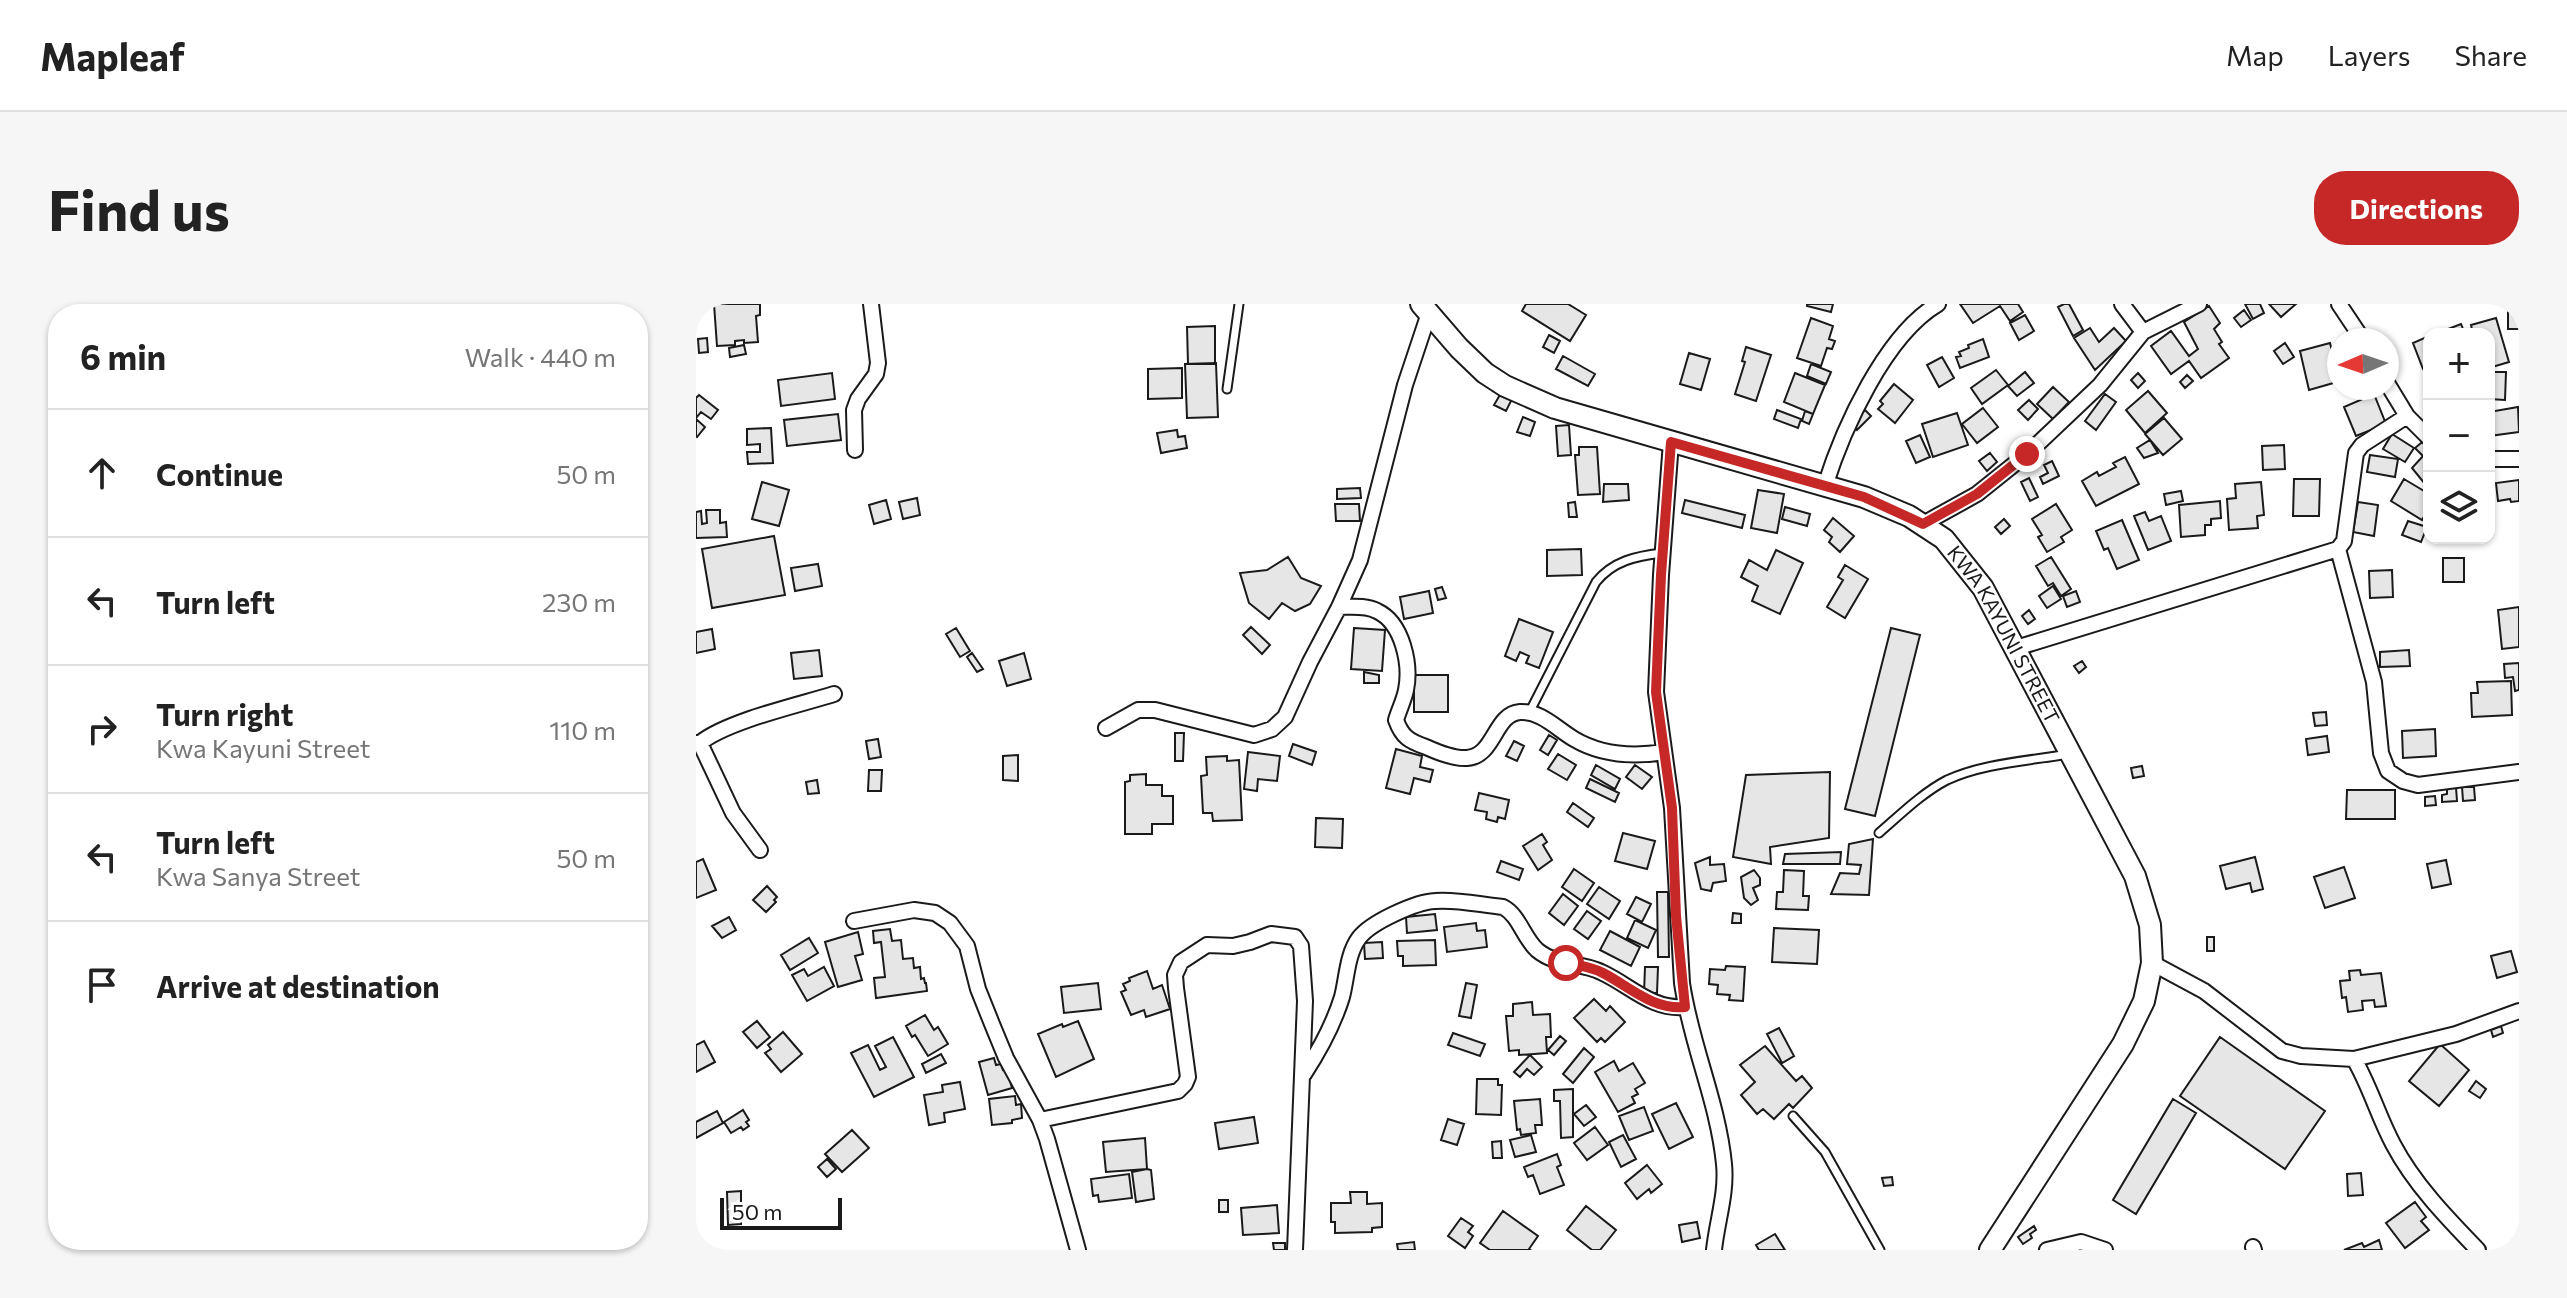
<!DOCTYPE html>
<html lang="en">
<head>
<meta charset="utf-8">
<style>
  :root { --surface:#fff; --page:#f6f6f6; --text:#222; --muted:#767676; --line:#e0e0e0; --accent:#c62828 }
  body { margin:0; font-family:Commissioner,sans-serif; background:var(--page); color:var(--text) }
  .controls { position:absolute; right:24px; top:24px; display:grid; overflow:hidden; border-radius:16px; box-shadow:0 2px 6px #0004 }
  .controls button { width:72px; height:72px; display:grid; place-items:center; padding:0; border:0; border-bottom:2px solid var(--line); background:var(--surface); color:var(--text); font:40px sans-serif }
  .compass { position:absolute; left:1631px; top:24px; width:72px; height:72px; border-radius:50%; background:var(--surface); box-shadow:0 2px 6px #0004; rotate:268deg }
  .scale { position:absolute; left:24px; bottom:20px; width:122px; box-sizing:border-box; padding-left:8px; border:4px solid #1a1a1a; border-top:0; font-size:22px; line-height:28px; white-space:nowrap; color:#1a1a1a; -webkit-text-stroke:6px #fff; paint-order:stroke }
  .stop { position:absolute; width:24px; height:24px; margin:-18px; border:6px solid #c62828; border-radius:50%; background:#fff }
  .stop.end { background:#c62828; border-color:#fff; box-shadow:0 2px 8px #0008 }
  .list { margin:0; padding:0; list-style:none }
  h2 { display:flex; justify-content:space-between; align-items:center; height:104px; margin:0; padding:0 32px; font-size:34px }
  h2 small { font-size:26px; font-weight:400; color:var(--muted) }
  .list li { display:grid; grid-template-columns:52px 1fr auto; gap:24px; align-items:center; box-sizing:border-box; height:128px; padding:0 32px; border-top:2px solid var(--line) }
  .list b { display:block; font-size:30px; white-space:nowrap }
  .list p { margin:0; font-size:26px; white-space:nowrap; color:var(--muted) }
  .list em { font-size:26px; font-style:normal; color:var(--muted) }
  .icon { flex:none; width:44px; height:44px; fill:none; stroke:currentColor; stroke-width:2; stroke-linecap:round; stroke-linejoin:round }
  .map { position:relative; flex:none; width:1823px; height:946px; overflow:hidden; border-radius:32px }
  header { display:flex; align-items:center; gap:48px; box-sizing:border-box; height:112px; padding:0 40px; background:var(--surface); border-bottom:2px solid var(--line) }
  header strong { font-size:38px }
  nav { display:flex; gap:44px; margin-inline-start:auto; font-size:28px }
  .intro { display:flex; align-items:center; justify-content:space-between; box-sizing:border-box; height:192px; padding:0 48px }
  h1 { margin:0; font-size:56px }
  .button { padding:20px 36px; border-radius:32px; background:var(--accent); color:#fff; font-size:28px; font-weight:700 }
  main { display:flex; gap:48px; padding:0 48px }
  aside { flex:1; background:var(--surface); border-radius:32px; box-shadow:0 2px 6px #0004 }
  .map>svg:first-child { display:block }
  .building { fill:#e6e6e6; stroke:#1a1a1a; stroke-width:2 }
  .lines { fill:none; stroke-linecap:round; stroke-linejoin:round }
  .lane-casing { stroke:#1a1a1a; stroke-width:11 }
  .street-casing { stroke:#1a1a1a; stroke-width:18 }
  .secondary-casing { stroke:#1a1a1a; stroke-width:24 }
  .lane { stroke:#fff; stroke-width:7 }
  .street { stroke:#fff; stroke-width:14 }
  .secondary { stroke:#fff; stroke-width:20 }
  .route { stroke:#c62828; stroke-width:10 }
  .labels { text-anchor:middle; stroke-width:6; stroke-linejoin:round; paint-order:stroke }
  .street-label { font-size:20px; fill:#1a1a1a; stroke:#fff }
</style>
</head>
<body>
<header>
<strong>Mapleaf</strong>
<nav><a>Map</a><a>Layers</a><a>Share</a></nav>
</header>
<div class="intro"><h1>Find us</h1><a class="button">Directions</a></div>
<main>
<aside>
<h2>6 min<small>Walk · 440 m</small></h2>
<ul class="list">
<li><svg class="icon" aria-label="ahead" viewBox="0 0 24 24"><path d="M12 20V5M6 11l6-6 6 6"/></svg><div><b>Continue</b></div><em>50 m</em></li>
<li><svg class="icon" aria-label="left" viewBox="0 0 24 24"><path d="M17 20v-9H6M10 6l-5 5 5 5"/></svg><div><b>Turn left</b></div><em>230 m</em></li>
<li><svg class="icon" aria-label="right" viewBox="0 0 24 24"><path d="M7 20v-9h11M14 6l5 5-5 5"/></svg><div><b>Turn right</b><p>Kwa Kayuni Street</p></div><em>110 m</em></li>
<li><svg class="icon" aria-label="left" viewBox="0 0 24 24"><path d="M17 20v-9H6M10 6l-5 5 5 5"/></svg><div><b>Turn left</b><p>Kwa Sanya Street</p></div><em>50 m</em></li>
<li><svg class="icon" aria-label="arrive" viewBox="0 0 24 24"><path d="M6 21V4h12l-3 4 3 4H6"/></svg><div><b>Arrive at destination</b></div></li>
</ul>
</aside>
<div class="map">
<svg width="1823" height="946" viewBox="0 0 1823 946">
  <rect width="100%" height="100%" fill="#fff"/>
  <path class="building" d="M18 0H64V11L60 12 62 38 48 39V36L39 37V41L21 42Z
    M830 0H872L890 11 874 37 826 7Z
    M1111 0H1137L1135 8 1111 2Z
    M1264 0H1322L1327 8 1314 17 1304 2 1277 19Z
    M1368 0H1373L1387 26 1377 32 1362 3Z
    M1549 0H1564L1568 9 1557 15Z
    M1573 0H1600L1585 13Z
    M1513 2 1524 19 1518 25 1526 38 1523 40 1533 54 1505 74 1493 57 1475 70 1455 42 1475 27 1493 52 1502 45 1488 18Z
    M1812 4H1823V25H1812Z
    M1548 6 1555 16 1545 23 1538 14Z
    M1329 11 1338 27 1323 36 1314 19Z
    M1115 14 1137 22 1133 35 1139 37 1136 45 1131 44 1125 62 1101 54Z
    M1800 14 1813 58 1793 64V30H1777L1775 21Z
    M1765 20 1769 30H1739Z
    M519 22V60H492L491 23Z
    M1394 24 1403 38 1418 24 1430 37 1399 66 1378 34Z
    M853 31 864 37 858 49 847 43Z
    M1733 32V63L1727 65 1717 39Z
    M11 34 12 48 3 49 2 35Z
    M1287 35 1293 53 1264 64 1260 53 1265 52 1263 48 1273 44 1272 41Z
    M1589 39 1598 53 1587 60 1578 47Z
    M1634 39 1638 55 1635 56 1641 78 1613 86 1604 47Z
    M48 41 50 50 34 53 33 44Z
    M1050 43 1075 51 1060 97 1039 90 1049 58 1046 57Z
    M993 49 1014 55 1005 86 984 80Z
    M867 52 899 70 892 82 860 65Z
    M1246 53 1258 74 1243 83 1231 61Z
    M520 59 522 113 491 114 489 60Z
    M1115 60 1135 68 1130 80 1111 72Z
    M486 64V94L452 95V65Z
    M1300 66 1312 81 1286 100 1275 84Z
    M1329 68 1338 79 1321 92 1312 82Z
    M1793 68H1810L1809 96 1793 95Z
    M136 69 139 95 85 102 82 76Z
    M1099 69 1129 81 1117 110 1088 98Z
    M1442 69 1449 77 1442 84 1435 76Z
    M1491 71 1497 77 1489 84 1484 78Z
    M1198 80 1217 96 1199 119 1182 105 1187 100 1184 97Z
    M1357 83 1373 98 1357 115 1341 100Z
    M1452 87 1471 109 1449 129 1430 106Z
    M805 89 816 95 810 107 798 101Z
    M1409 90 1420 98 1400 126 1389 117Z
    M1678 90 1690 120 1660 132 1648 103Z
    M3 91 22 106 15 115 5 108 0 114V94Z
    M1333 96 1342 105 1332 116 1322 106Z
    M1822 103 1823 128 1793 132V108Z
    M1287 104 1302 123 1281 139 1266 120Z
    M1081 106 1105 115 1102 124 1078 115Z
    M1169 106 1175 112 1161 126 1156 120Z
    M1109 107 1117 110 1113 120 1106 117Z
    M1261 109 1272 141 1237 153 1226 120Z
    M142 110 145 136 91 142 88 116Z
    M827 113 839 118 834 132 821 128Z
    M1468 114 1486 135 1467 151 1449 130Z
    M0 115 9 123 1 133 0 132Z
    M873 121 875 151 862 152 860 122Z
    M75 124 77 159 52 160 51 148H64V140L51 141V125Z
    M481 126 482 133 489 132 491 144 465 149 461 129Z
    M1696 130 1718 144 1709 158 1687 145Z
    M1224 131 1234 153 1220 159 1210 137Z
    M1731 134 1733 137V185L1716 164 1727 152 1719 144Z
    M1454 136 1462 149 1448 154 1441 144Z
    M1588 141 1589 165 1567 166 1566 142Z
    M883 143H901L904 190 882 191 879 151H883Z
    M1294 149 1301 158 1291 167 1283 157Z
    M1674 151 1702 155 1699 173 1671 168Z
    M1429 153 1443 180 1400 202 1386 177 1401 168 1403 172 1420 163 1417 159Z
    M1356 157 1363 172 1347 180 1344 173 1352 169 1348 161Z
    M1333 174 1342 193 1334 197 1325 178Z
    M1598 175H1624L1623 212H1597Z
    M1708 175 1733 190V204L1726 216 1695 197Z
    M1823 176V197L1815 198 1814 195 1802 197 1800 179Z
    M66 178 93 186 83 222 56 215Z
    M1565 178 1568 211 1561 212 1562 224 1533 226 1531 195 1540 194 1539 180Z
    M908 180H932L933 196 907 198Z
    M664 184 665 194 641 195V185Z
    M1062 186 1088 190 1081 229 1055 224Z
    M1485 187 1487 197 1470 201 1468 190Z
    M221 194 224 211 207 215 203 198Z
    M190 196 195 215 178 220 173 201Z
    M989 196 1049 211 1046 224 986 209Z
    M1524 197 1525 214 1515 215V221H1509V231L1485 233 1483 201Z
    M879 198 881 213H873L872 199Z
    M1662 198 1682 201 1678 232 1657 228Z
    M639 200H663L664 217H640Z
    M1360 200 1376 226 1365 233 1368 238 1351 248 1342 233 1346 231 1336 215Z
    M1089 203 1114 210 1111 222 1086 215Z
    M10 206H24V219L30 218 31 233 0 234V208L5 207 6 220 11 219Z
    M1449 208 1453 217 1465 212 1475 237 1452 246 1438 212Z
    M1137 214 1158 232 1144 248 1133 238 1136 233 1128 226Z
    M1308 215 1314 222 1305 230 1299 223Z
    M1426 216 1443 256 1421 265 1412 244 1408 246 1400 227Z
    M1712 217 1731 223 1725 238 1706 231Z
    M78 232 89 291 16 304 6 245Z
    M885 245 886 271 851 272V246Z
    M1080 246 1107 259 1084 310 1056 297 1062 282 1045 273 1053 256 1071 266Z
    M592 253 605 274 625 282 614 300 599 307 586 299 573 315 553 299 544 269 571 266Z
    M1355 253 1375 285 1365 292 1357 279 1352 282 1340 262Z
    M1747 254H1768V278H1747Z
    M122 260 126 282 99 287 95 264Z
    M1149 261 1172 275 1149 314 1131 303 1147 276 1142 273Z
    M1696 266 1697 293 1674 294 1673 267Z
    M1357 282 1365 295 1351 304 1343 292Z
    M746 283 750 294 742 296 739 285Z
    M733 287 737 309 708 315 704 293Z
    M1380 287 1384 298 1371 303 1367 292Z
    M1823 303V343L1806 345 1802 306Z
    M1333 306 1339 315 1332 320 1326 312Z
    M823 315 857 328 843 364 830 359 833 352 824 348 820 357 809 352Z
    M555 323 574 341 566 350 547 331Z
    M260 324 274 347 264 353 250 330Z
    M658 324 689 326 686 367 655 365Z
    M1195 324 1224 331 1179 512 1149 505Z
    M16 325 19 345 0 349V328Z
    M123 346 126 372 98 375 95 349Z
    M1713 346 1714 362 1684 363V348Z
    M276 349 287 365 281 368 271 353Z
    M328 349 335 375 311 382 303 357Z
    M1386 357 1390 363 1383 369 1378 362Z
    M1823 359V386L1819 387 1817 373 1809 374 1808 360Z
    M668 368 683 371V379H668Z
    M718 371H752V408H718Z
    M1815 377 1816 411 1776 413 1775 389H1782L1781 378Z
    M1630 408 1631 421 1619 422 1617 409Z
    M1739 425 1740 452 1707 454 1706 427Z
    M479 429H488L487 457H479Z
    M853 431 861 436 852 451 844 446Z
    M1631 432 1633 448 1612 451 1610 435Z
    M182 435 185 453 173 455 170 437Z
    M818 437 828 442 821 457 810 452Z
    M597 440 620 448 616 461 593 452Z
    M700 445 726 452 724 463 737 466 734 478 718 474 714 490 690 484Z
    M552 448 584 452 581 477 562 475 561 487 548 485Z
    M862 450 880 461 871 476 852 465Z
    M322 451V477L307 476V452Z
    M531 452V457L543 456 546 516 517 517 516 509H507L505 472 511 471 510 453Z
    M900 461 924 475 919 485 895 471Z
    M939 461 956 473 946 485 930 473Z
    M1446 462 1448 472 1437 474 1435 464Z
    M173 466H186L185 487H172Z
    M1134 468 1133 534 1074 543 1075 560 1037 553 1050 471Z
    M450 470V481H466V492H477V520H456V530H429V478L434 477V471Z
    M894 475 923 489 919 498 890 484Z
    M121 476 123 489 112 490 110 478Z
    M1760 483 1761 497 1746 498V491L1751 490V484Z
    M1766 483H1778L1779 496 1767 497Z
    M1651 486H1699V515H1650Z
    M783 489 813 496 809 515 802 513 801 518 790 515 791 508 779 506Z
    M1739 492 1740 501 1729 502V493Z
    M877 499 898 514 892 523 871 508Z
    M620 514 647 515 646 544 619 543Z
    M927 529 959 537 951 565 919 557Z
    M846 530 851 538 847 541 856 556 842 566 827 542Z
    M1177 535 1173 591 1135 590 1144 569 1163 570 1165 561 1151 560 1153 540Z
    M1145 548 1144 560H1087L1089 550Z
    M1014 553V561L1028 560 1030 577 1017 579 1015 587 1005 585 999 559Z
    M1559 553 1567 585 1556 588 1554 579 1530 585 1524 562Z
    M7 555 20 586 0 594V558Z
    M1750 556 1755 580 1736 584 1731 560Z
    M805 557 827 565 823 576 801 568Z
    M1648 563 1659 594 1629 604 1618 573Z
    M878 565 898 579 886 597 866 583Z
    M1058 566 1064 574V581L1057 584 1062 596 1055 601 1048 594 1045 573Z
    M1088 566 1108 567 1107 592H1113L1112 606 1080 605 1081 588H1087Z
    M71 582 81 593 78 596 80 598 70 608 57 596Z
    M903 583 924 597 913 615 891 600Z
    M961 588H972L973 653H962Z
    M867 590 882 602 868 621 853 609Z
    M940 593 955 600 946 618 931 610Z
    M891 607 905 617 892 635 878 625Z
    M1037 609 1045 610V619H1036Z
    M739 610 741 626 711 629 710 613Z
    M33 613 40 626 26 634 16 622Z
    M939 616 960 626 952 644 931 634Z
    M780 619 781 627 789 626 791 643 751 648 748 623Z
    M1078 624 1123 626 1121 660 1076 658Z
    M194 625 196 637 205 636 207 655 217 654 218 664 224 663 225 675 228 674 229 679H230L231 687 180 694 178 674 189 673 185 638 178 639 177 627Z
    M914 627 944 643 935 662 904 646Z
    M162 628 167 650 159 652 166 676 142 683 129 638Z
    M1511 633H1518V647H1511Z
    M113 634 122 649 94 666 85 651Z
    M739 636 740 661 707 662V652H702L701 637Z
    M686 638 687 654 669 655 668 639Z
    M1815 647 1821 668 1801 674 1795 652Z
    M1030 662 1049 663 1047 697 1033 696 1034 691 1021 690 1022 681 1013 680 1014 665 1029 666Z
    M128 663 138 682 111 697 96 671 108 665 112 672Z
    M949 663H962L961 689H948Z
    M1664 666 1665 671 1685 669 1690 702 1679 703 1678 696 1666 697 1667 706 1652 708 1650 693 1646 694 1644 677 1654 676 1653 667Z
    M451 667 457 685 466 681 474 705 450 713 448 706 435 711 425 688 430 686 427 680 434 677 433 674Z
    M402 679 405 705 368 709 365 683Z
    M770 679 781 681 775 714 763 712Z
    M898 695 910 707 914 702 929 718 909 738 905 734 901 738 878 714Z
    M836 698 837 711 854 710 855 733H850L851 749 823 751V746L813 747 810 712H817V700Z
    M229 711 238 726 242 723 252 740 232 752 219 731 216 733 210 722Z
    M61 717 74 733 61 744 47 728Z
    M382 717 398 755 360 773 342 730 366 720 367 723Z
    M1805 722 1807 729 1797 733 1795 726Z
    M1083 724 1098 752 1086 759 1071 730Z
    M87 728 106 750 85 768 69 749 75 745 72 741Z
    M757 729 789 740 784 752 752 741Z
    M864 732 870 737 858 751 852 746Z
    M197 733 218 773 178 793 155 749 172 741 184 766 190 763 179 742Z
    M1524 733 1629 807 1589 865 1484 792Z
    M8 737 19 758 0 768V741Z
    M1744 740 1773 766 1743 802 1713 777Z
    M1069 742 1100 777 1106 772 1116 784 1097 804 1093 800 1078 815 1067 805 1061 810 1045 791 1059 778 1044 761Z
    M888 744 898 753 877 779 867 770Z
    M245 750 250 759 230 769 226 760Z
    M834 751 846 763 838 771 831 765 824 773 818 768Z
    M298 754 300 761 305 760 307 766 311 765 316 784 292 791 283 758Z
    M918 757 923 767 937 759 949 779 939 785 942 790 936 793 939 799 922 808 899 768Z
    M781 775H802V781H806L805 811 780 810Z
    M1780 777 1790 785 1784 794 1773 787Z
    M264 778 269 805 248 809 249 818 233 821 228 791 247 788 246 781Z
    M877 785V833L865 834 864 797H858V786Z
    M319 792 320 801 325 800 326 814 316 816V819L296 821 293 795Z
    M844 795 846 821H839L840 829 825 831 824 825 821 826 818 797Z
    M1477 795 1500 809 1440 910 1417 896Z
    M980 799 997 833 973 845 956 810Z
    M890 801 900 813 888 822 878 810Z
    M948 803 957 827 933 836 923 812Z
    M47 806 53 816 50 818 53 822 47 826 45 823 35 829 28 818Z
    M21 807 27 819 0 834V818Z
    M558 813 562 839 523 845 519 819Z
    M752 815 768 820 761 841 745 836Z
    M899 823 912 841 891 856 878 839Z
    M156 826 173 844 146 868 129 850Z
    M835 831 840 848 819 853 814 836Z
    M927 831 940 855 925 863 913 838Z
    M449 834 451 865 410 868 407 838Z
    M805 837 806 854H797L796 838Z
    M861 850 865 861 861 863 868 881 844 890 837 871 832 873 828 863Z
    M131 855 140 865 131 873 122 863Z
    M951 861 966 880 955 889 953 885 941 895 929 879Z
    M451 865 455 866 458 895 440 898 436 868Z
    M1665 869 1667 891 1652 892 1651 870Z
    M433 870 436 894 403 898 402 891 397 892 395 875Z
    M1196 873 1197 881 1188 882 1186 874Z
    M45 887V920L32 921 31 888Z
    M654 888H671V900L686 899V923L676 924V928L639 929V918H635V899H655Z
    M523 896H532V908H523Z
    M1719 898 1730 913 1725 917 1733 926 1709 944 1690 919Z
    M581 901 583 929 547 931 545 904Z
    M890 902 920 926 904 946H896L871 926Z
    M807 907 842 932 833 945 835 946H794L784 939Z
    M765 914 777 922 772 928 777 932 769 944 752 932Z
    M1001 918 1004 934 986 938 983 921Z
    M1338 922 1340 926 1334 930 1336 934 1327 940 1322 933Z
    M1079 930 1089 946H1063L1060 941Z
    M1683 936 1686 946H1648L1666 939 1668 943Z
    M718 938 719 946H702L701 940Z
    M577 939H589V946H578Z"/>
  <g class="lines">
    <defs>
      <path id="lane" d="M531 85 543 0
        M833 409 900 278C917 257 940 252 966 249
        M1183 529C1204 511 1226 489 1251 476 1288 459 1333 457 1372 450
        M1097 812 1129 848 1184 946"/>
      <path id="street" d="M1426 0 1447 28
        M1643 0 1667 36
        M1691 79 1711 112 1733 134
        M975 138 965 271 960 388 976 504 986 679C995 741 1022 798 1028 860 1031 889 1021 917 1018 946
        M159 146 158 106 162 95 180 70 182 59 175 0
        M1793 155H1823
        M1129 182C1147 125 1189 31 1242 0
        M1227 220 1281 190 1331 150 1404 81 1447 28 1503 0
        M1642 245 1678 378 1685 449 1692 467 1707 477 1722 481 1823 468
        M643 303C655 303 670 301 681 307 707 319 715 361 710 386 708 396 703 406 700 416 706 433 713 437 730 443 741 448 759 455 771 454 799 452 798 410 824 408 845 407 861 425 878 435 905 451 937 453 968 448
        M1320 344 1642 245 1648 237 1660 149 1666 141 1711 112
        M410 424 442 406H459L558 431 576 425 589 413 614 358 643 303 664 256 709 81 733 9
        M0 439H4L37 509 64 546
        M4 439C31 417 103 401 138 390
        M158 617 218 606 239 609 254 619 271 642 282 685 296 720 310 754 344 816 351 835 382 946
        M1456 659 1508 687 1586 747 1605 752 1658 755C1674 782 1682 812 1697 840 1718 880 1751 914 1782 946
        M1658 755 1760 730 1823 707
        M608 770C623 747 638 719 646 693 651 674 651 650 663 634 675 618 720 598 739 597 761 595 785 601 807 603 823 611 827 633 841 646 860 662 884 658 905 668 934 681 955 706 989 703
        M344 816 482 787 489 780 492 773 480 684 479 671 485 658 511 641 537 642 554 638 575 630 599 633 605 642 609 697 599 946
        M1557 943 1558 946
        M1351 946 1385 938 1409 946"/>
      <g id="secondary">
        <path id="s1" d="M725 0 763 44 789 69 809 82 859 104 1168 193 1213 212 1248 235 1287 284 1439 572 1454 621 1456 659 1448 697 1427 740 1294 946"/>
      </g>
    </defs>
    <use href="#lane" class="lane-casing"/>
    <use href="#street" class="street-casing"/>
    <use href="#secondary" class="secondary-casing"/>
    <use href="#lane" class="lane"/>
    <use href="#street" class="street"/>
    <use href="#secondary" class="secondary"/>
  </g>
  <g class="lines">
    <path class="route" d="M870 659C882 661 896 663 907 669 934 683 957 706 989 703L980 612 976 504 960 388 965 271 975 138 1168 193 1227 220 1281 190 1331 150"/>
  </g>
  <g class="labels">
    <g class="street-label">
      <text dy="7" stroke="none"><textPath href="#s1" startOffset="698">KWA KAYUNI STREET</textPath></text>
    </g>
  </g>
</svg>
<div class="controls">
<button>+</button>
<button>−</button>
<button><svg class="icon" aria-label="layers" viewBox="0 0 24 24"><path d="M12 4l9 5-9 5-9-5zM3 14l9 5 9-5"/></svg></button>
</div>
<svg class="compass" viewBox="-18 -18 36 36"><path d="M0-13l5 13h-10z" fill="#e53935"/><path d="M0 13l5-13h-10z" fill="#767676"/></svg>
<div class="scale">50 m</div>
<div class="stop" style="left:870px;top:659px"></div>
<div class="stop end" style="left:1331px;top:150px"></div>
</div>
</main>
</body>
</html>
